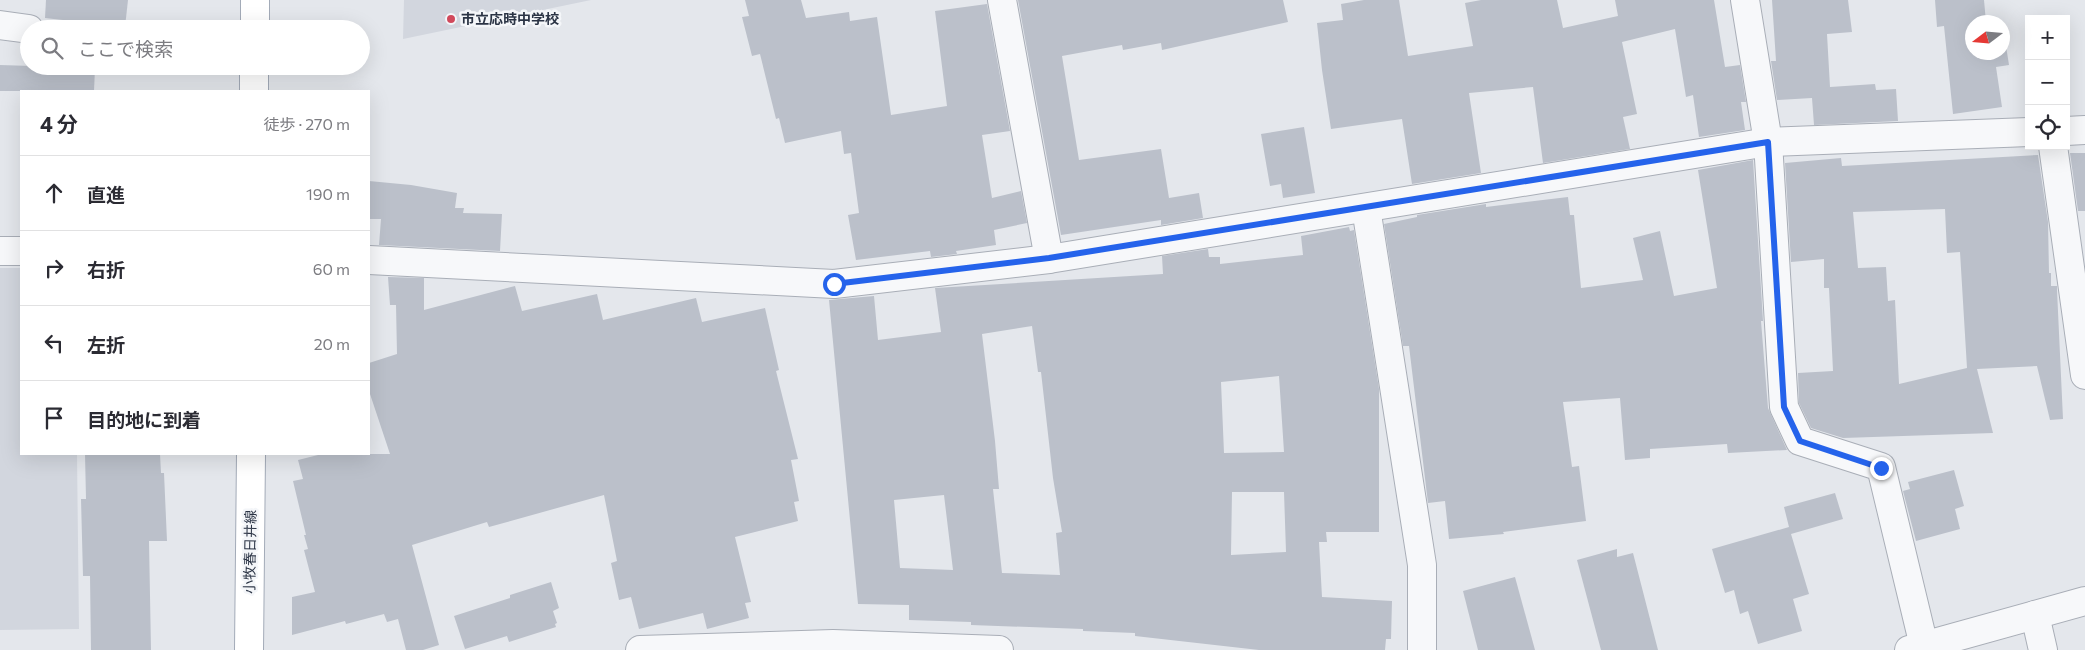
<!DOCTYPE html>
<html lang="ja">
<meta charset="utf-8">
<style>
body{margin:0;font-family:Commissioner,"Noto Sans JP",sans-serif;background:#f7f7f7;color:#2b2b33}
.controls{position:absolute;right:15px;top:15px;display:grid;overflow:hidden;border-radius:0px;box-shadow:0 5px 20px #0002}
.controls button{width:45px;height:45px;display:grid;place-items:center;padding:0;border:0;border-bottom:1px solid #e1e1e2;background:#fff;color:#2b2b33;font:25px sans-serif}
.compass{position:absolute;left:1965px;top:15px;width:45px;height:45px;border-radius:50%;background:#fff;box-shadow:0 5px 20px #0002;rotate:254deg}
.stop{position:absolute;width:15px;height:15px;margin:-11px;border:4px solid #2563eb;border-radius:50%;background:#fff}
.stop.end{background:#2563eb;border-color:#fff;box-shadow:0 1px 5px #0008}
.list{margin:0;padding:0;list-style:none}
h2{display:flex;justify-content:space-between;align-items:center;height:65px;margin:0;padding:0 20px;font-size:21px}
h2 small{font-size:16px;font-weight:400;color:#7c7c81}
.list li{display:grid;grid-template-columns:32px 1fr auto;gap:15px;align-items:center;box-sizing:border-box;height:75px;padding:0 20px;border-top:1px solid #e1e1e2}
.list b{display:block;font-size:19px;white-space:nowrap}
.list em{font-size:16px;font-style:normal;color:#7c7c81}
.icon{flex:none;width:28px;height:28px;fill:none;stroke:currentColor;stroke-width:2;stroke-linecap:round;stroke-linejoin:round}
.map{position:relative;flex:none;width:2085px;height:650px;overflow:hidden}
.search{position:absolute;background:#fff;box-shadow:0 5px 20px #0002;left:20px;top:20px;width:350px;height:55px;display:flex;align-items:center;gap:12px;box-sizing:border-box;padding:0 18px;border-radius:28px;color:#7c7c81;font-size:19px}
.panel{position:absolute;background:#fff;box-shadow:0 5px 20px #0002;left:20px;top:90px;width:350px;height:365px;border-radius:0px}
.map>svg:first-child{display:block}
</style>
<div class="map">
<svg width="2085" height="650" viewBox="0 0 2085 650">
<rect width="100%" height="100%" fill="#e4e7ec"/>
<g fill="#d2d6de">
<path d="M404 0H591L403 39Z"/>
<path d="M0 268H21V454H77L79 629 0 630Z"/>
</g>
<g fill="#bbc0ca" fill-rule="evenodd">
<path d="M46 0H128L125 27 45 18Z"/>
<path d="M745 0H801L806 18 849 12 850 21 877 17 891 115 947 106 935 11 987 4 1010 131 982 135 992 198 1021 191 1027 223 994 230 996 245 956 251 957 254 931 257 930 251 856 260 848 215 859 213 851 153 844 154 841 131 785 143 779 118 776 119 760 54 752 56 742 17 749 16Z"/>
<path d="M1018 0H1283L1288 22 1162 50 1161 43 1123 50 1122 45 1062 56 1079 160 1161 149 1169 198 1199 193 1203 218 1161 225V220L1061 235Z"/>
<path d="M1364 0H1399L1408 56 1473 46 1465 3 1481 0H1557L1563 28 1618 16 1615 0H1714L1725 67 1740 65 1746 102H1741L1745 130 1699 137 1693 95 1686 97 1675 29 1622 42 1637 114 1623 117 1630 149 1543 163 1533 87 1469 93 1481 173 1412 184 1402 119 1331 129 1322 70 1317 23 1343 20 1341 4Z"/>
<path d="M1772 0H1848L1852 32 1827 34 1830 87 1875 84 1876 90 1896 89 1898 121 1814 125 1812 98 1777 100 1771 61H1776Z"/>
<path d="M1935 0H1984L1986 22H1972V52H2002V40H2005L2009 65 1996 67 2002 107 1953 114 1944 26 1937 27Z"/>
<path d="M0 65 95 68 94 91H0Z"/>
<path d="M1304 127 1315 193 1283 198 1281 184 1270 186 1261 134Z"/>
<path d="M2070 153H2085V211H2078Z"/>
<path d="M2038 155 2048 222 2049 273H2051V286H2057V290L2063 419 2050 420 2037 366 1977 369 1993 433 1843 438 1811 428 1799 403 1798 373 1833 371 1829 288H1824V259L1791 262 1785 163 1841 158 1842 166ZM1945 209 1947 253 1960 252 1967 368 1899 384 1895 300 1888 301 1886 267 1858 268 1853 212Z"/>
<path d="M1753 160 1763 321H1761L1768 408 1787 450 1728 453 1727 444 1650 449V458L1625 460 1620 398 1563 402 1572 467 1579 466 1586 521 1503 532 1504 534 1449 539 1445 501 1428 503 1409 346H1403L1384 224 1417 217V215L1486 204V207L1568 197 1570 215H1574L1581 288 1643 280 1633 238 1660 231 1674 296 1717 288 1698 170Z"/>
<path d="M369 181 411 185 457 193 455 208H464L463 213 502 214 500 251 379 245 381 219H369Z"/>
<path d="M1349 227 1350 231 1354 230 1379 389V532H1326L1327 542H1319L1322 597 1392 601 1391 639H1386L1385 650H1259L1135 636V633L1083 631V629L971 625V622L909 620V605L858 604 829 300 874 296 878 340 941 332 935 288 1163 274 1162 256 1208 249 1209 257H1220V264L1303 255 1301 236ZM1032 326 1038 372H1041L1053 478 1062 532 1056 533 1060 575 1002 573 993 489H999L995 441 982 334ZM1279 376 1284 452 1224 453 1221 382ZM1232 492H1284L1286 552 1231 555ZM944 495 953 570 900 568 894 500Z"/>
<path d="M388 277 424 278V310L515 286 522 311 597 294 603 320 696 298 702 322 765 308 779 370 776 371 798 459 791 460 799 501 794 502 798 521 735 537 751 602 745 603 749 618 707 629 703 613 639 629 631 597 619 600 611 563 617 561 604 495 489 527 487 522 412 545 439 645 423 650H406L398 619 387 622 384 614 346 624 345 621 292 635V597L315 592 304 550 308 549 304 535H306L293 481 303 479 298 460 322 454H390L369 391V363L397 354 396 305H390Z"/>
<path d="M85 454H160L161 473H164L167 541H149L151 650H91L90 576H83L81 499H86Z"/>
<path d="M1954 470 1964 506 1955 509 1960 529 1916 541 1903 491 1910 489 1908 482Z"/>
<path d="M1835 493 1843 519 1791 534 1809 594 1793 599 1802 631 1758 644 1748 611 1740 614 1734 590 1725 593 1712 549 1789 527 1784 507Z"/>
<path d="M1617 549V557L1633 553 1658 650H1601L1577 560Z"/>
<path d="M1515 577 1535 650H1478L1463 591Z"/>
<path d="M551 582 559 608 553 611 557 623 555 624 556 627 509 642 507 636 465 649 454 616 510 598V595Z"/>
</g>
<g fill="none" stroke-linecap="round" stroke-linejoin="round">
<defs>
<g id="minor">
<path d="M1002 0 1049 259"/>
<path d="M1745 0 1768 142 1784 407 1800 441 1881 467 1924 646"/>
<path d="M0 25 29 29"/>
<path d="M2066 131 2085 130"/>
<path d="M2053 146 2085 375"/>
<path d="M1366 208 1422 565V650"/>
<path d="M0 251H21"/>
<path d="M369 260 834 284 1049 259 1768 142 2029 132"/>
<path d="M2035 615 2043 650"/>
<path d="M640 650 833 644 999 650"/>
<path d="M1909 650 2085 601"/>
</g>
<g id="major">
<path d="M255 29V0"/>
<path d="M254 91V66"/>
<path d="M249 650 251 454"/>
</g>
</defs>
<use href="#minor" stroke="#a9aeb7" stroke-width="30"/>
<use href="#major" stroke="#a3abb8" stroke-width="30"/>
<use href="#minor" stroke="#f7f8fa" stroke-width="28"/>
<use href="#major" stroke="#fff" stroke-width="28"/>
</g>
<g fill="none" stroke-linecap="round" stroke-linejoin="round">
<path stroke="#2563eb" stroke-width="6" d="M834 284 1049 258 1768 142 1784 407 1800 441 1881 468"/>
</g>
<circle fill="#d1495b" stroke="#f4f6f9" stroke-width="2" cx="451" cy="19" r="5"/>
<g text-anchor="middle" stroke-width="5" stroke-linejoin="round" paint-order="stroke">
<g font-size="14" font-weight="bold" fill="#2b3445" stroke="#f4f6f9" text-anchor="start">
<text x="461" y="24">市立応時中学校</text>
</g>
<g font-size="14" fill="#2b3445" stroke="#f4f6f9">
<text transform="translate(250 552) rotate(-89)" y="5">小牧春日井線</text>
</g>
</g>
</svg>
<div class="controls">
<button>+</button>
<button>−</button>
<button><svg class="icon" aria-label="locate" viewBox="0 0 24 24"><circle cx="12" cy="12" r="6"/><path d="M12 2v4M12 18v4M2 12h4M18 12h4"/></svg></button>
</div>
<svg class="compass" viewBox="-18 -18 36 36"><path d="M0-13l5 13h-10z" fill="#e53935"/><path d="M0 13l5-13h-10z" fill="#7c7c81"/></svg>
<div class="stop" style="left:834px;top:284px"></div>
<div class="stop end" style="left:1881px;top:468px"></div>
<div class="search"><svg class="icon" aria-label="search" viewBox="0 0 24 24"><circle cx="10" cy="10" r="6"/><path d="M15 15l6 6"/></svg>ここで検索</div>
<section class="panel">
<h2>4 分<small>徒歩 · 270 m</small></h2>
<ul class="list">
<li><svg class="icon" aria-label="ahead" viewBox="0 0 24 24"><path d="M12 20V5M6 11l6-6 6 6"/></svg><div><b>直進</b></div><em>190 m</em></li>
<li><svg class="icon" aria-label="right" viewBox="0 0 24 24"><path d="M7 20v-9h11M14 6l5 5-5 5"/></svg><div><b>右折</b></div><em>60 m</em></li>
<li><svg class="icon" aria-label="left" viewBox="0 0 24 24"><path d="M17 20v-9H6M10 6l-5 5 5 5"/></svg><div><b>左折</b></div><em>20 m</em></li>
<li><svg class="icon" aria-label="arrive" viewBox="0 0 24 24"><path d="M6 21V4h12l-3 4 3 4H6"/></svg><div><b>目的地に到着</b></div></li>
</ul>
</section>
</div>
